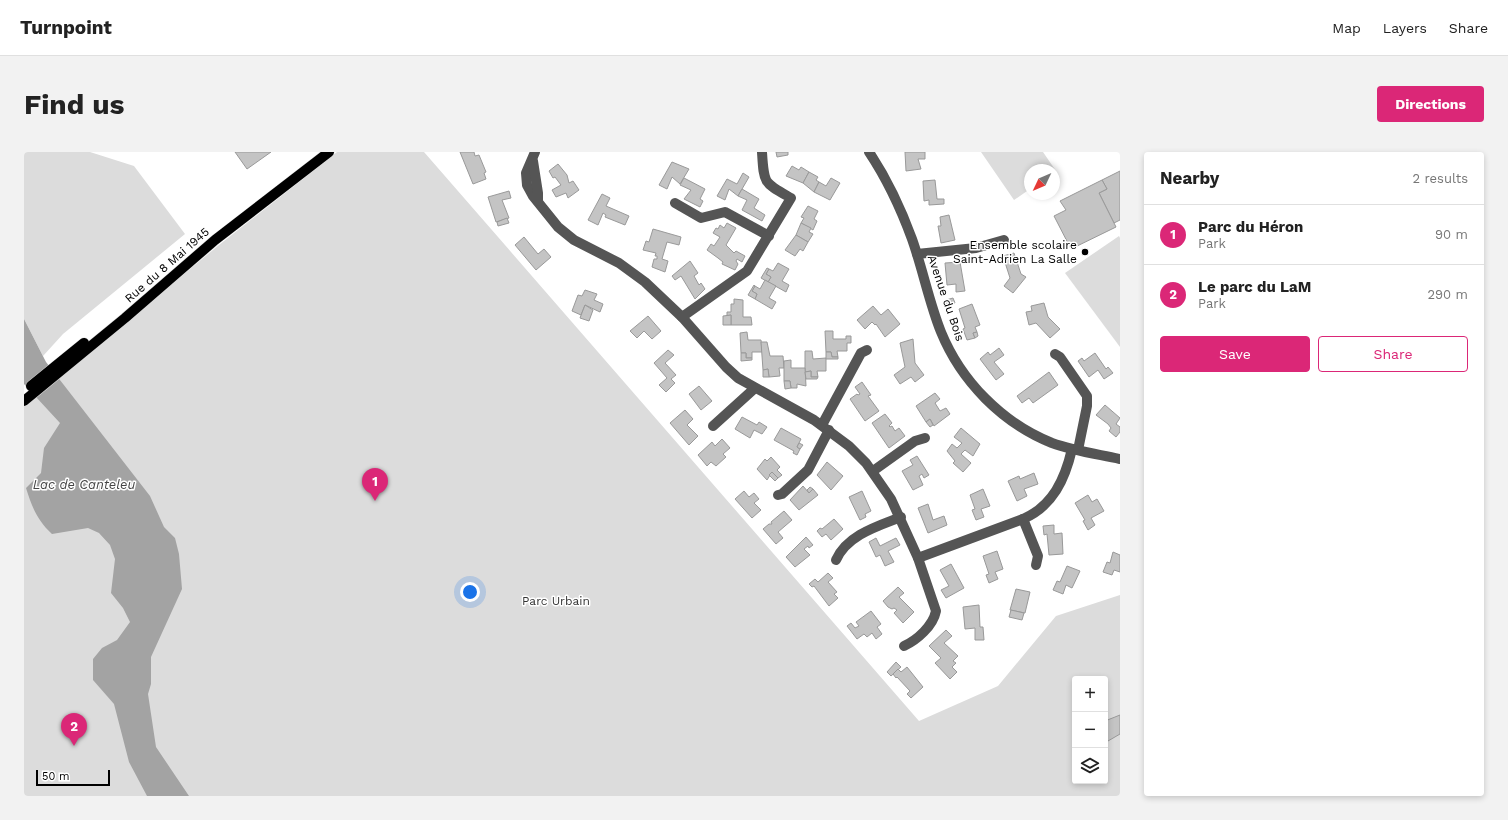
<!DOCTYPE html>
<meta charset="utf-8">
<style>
body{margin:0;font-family:"Work Sans",sans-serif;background:#f2f2f2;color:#222}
.controls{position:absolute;right:12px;bottom:12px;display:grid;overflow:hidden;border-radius:4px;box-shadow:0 2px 6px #0003}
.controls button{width:36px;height:36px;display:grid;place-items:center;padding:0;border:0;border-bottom:1px solid #e0e0e0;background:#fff;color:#222;font:20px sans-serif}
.compass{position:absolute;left:1000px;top:12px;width:36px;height:36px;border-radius:50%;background:#fff;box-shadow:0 2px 6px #0003;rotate:226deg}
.scale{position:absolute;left:12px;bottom:10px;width:74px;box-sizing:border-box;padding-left:4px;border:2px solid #000;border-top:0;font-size:11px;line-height:14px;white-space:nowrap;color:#000;-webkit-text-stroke:3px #fff;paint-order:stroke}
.you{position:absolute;left:446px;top:440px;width:14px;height:14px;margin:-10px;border:3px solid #fff;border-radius:50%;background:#1a73e8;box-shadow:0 0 0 6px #1a73e833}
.badge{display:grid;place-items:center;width:26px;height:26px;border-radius:50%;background:#db2777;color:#fff;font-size:13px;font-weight:700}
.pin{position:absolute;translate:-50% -33px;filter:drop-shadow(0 1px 2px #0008)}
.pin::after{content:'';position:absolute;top:21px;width:14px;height:12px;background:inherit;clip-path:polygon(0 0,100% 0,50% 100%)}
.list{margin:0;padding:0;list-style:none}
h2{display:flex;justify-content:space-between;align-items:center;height:52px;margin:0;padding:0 16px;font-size:17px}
h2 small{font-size:13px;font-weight:400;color:#767676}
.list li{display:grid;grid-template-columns:26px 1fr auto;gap:12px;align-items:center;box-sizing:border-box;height:60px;padding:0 16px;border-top:1px solid #e0e0e0}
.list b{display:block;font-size:15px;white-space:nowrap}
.list p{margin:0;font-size:13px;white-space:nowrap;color:#767676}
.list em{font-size:13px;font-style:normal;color:#767676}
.actions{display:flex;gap:8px;padding:12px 16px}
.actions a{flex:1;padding:9px 0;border:1px solid #db2777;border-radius:4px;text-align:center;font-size:14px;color:#db2777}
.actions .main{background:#db2777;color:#fff}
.icon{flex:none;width:22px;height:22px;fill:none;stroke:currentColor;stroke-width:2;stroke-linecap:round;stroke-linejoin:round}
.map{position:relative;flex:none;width:1096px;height:644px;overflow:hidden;border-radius:4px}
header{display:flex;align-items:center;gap:24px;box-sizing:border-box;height:56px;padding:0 20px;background:#fff;border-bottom:1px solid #e0e0e0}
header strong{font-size:19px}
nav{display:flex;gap:22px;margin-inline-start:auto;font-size:14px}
.intro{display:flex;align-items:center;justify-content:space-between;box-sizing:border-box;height:96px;padding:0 24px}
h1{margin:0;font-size:28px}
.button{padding:10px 18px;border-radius:4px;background:#db2777;color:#fff;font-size:14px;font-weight:700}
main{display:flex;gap:24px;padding:0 24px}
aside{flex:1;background:#fff;border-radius:4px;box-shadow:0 2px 6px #0003}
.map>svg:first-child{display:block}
</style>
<header>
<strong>Turnpoint</strong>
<nav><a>Map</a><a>Layers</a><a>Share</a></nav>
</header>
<div class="intro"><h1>Find us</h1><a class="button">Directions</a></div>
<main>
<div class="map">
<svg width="1096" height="644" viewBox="0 0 1096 644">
<rect width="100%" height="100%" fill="#fff"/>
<g fill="#dcdcdc" fill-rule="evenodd">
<path d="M0 0H66L110 14 161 82 39 182 19 204 0 167Z"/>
<path d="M313 0H400L895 569 974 534 1032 464 1096 443V644H0V254L195 93ZM1051 527H1081V629H1051Z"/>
<path d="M957 0H1019L1032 19 1006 18V37L990 48Z"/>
<path d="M1095 84 1096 86V195L1041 121Z"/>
</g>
<path fill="#a3a3a3" d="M0 167 22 210 126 344 140 375 151 386 155 402 158 437 127 505V532L124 542 132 595 165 644H123L105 610 90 552 69 528V507L78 496 93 488 106 470 99 456 87 441 91 407 86 393 75 381 64 376 28 382C13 368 8 355 2 336L17 321 20 296 36 271 0 232Z"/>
<g fill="#c4c4c4" stroke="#999">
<path d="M211 0H247L223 17Z"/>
<path d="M436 0H450L451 4 455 3 462 20 460 21 462 27 449 32Z"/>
<path d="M752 0H764V3L753 5Z"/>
<path d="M881 0H901V7H894L897 17 882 19Z"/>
<path d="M648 10 665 17 656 32 648 25 643 37 635 33Z"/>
<path d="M534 12 543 23 545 31 549 29 555 38 544 46 542 41 532 45 528 38 537 33 531 25 529 26 525 19Z"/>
<path d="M768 14 775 18 777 15 785 20 779 31 762 24Z"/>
<path d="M1096 19V68L1090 71 1075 41 1083 37 1078 28Z"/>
<path d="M785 20 794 25 792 28 795 30 790 40 779 31Z"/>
<path d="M719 21 725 25 714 44 705 37 701 48 693 44 703 27 713 32Z"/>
<path d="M660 26 681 37 676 47 679 49 676 55 660 47 667 38 656 33Z"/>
<path d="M807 26 816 31 806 48 790 40 795 30 802 34Z"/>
<path d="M911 28 913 47H920V52L905 53V48L900 49 899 29Z"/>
<path d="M1078 28 1083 37 1075 41 1092 75 1047 97 1030 64 1042 58 1036 49Z"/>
<path d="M718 37 735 47 730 56 741 63 738 69 718 58 723 48 714 44Z"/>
<path d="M485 39 487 46 478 48 485 66 472 70 464 45Z"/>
<path d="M578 42 586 46 582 54 605 64 601 73 581 65 582 63 579 61 574 73 564 68Z"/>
<path d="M784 54 794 59 790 67 793 69 789 78 777 71 780 66 777 65Z"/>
<path d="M925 63 931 88 917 91 914 74H917L916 65Z"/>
<path d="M483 66 485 71 474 74 473 70Z"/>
<path d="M703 71 712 76 702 93 710 101 712 99 721 104 718 110 713 107 712 109 714 112 711 118 698 112 699 110 694 106 683 98 687 92 690 94 696 85 689 81 692 76 694 77 696 73 700 76Z"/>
<path d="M777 71 787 76 785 80 789 82 784 90 772 83Z"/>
<path d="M629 77 657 85 655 93 643 90 638 107 644 109 641 120 628 115 630 107H633V104H631L632 101 619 98 622 89 625 90Z"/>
<path d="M772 83 784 90 779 99 776 97 771 104 761 98Z"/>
<path d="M500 85 514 102 520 97 527 105 512 118 491 93Z"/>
<path d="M990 101 997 122 1002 125 989 141 980 134 986 126 979 104Z"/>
<path d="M666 109 674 121 670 124 675 133 677 131 681 137 671 147 657 124 651 128 648 124Z"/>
<path d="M936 110 941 139 932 140V132L923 133 921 111Z"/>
<path d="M754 111 765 117 758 129 765 133 762 140 744 130 747 125 742 122 745 117 749 119Z"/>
<path d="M743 116 745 117 742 122 747 125 744 130 737 126Z"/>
<path d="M741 128 752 134 745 146 752 150 748 157 731 147 733 142 728 139 731 134 736 137Z"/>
<path d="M730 133 731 134 728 139 733 142 731 147 724 143Z"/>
<path d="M561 138 573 142 570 148 579 152 576 160 561 153 557 163 548 159 554 143 558 144Z"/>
<path d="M929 146 931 151 923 153 922 148Z"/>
<path d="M710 147 719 148V165H727L728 173H707V163L703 164V160H707V152H710Z"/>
<path d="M1020 151 1024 165 1036 177 1026 186 1012 171 1005 173 1002 160 1008 159 1007 154Z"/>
<path d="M948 152 956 173 951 175 953 180 949 181 951 186 943 188 939 177 941 176 935 157Z"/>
<path d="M561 153 569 158 565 169 556 166Z"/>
<path d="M849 154 857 163 864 157 876 172 861 185 852 172 851 173 848 170 841 177 833 168Z"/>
<path d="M707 163V173H699V164Z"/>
<path d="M624 164 637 179 628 187 620 179 613 186 606 179Z"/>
<path d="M801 179H809V187H822V184H827V191H823V199H813L814 205H808L807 200H802Z"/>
<path d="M723 180 724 188H737L738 200H728V206H722V201H717L716 181Z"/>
<path d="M953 180 954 184 951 186 949 181Z"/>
<path d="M889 187 891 211 900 223 891 230 887 225 876 232 870 223 881 215 876 191Z"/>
<path d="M737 190H743L746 204H759L760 216H755L756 224 745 225 744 217 739 218Z"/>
<path d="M975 196 980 203 970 210 980 222 972 228 956 207 964 200 966 203Z"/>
<path d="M644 198 650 203 641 211 652 223 647 227 651 231 642 240 635 233 643 226 630 211Z"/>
<path d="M781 199H788L789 207 802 206V219H793L794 225H787V219L781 220Z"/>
<path d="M802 200H807L808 205H814V207H802Z"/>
<path d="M717 201H722V206H728V208L717 209Z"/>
<path d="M1071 201 1082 217 1084 215 1089 221 1080 227 1074 218 1065 225 1054 209 1058 206 1060 209Z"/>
<path d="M767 208V216H781L782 234 773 232V236H767L766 229H760V209Z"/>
<path d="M744 217 745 225H739V218Z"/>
<path d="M787 219V225H794L793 227H782L781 220Z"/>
<path d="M1025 220 1034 233 1009 251 1005 246 998 251 993 244Z"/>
<path d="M760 229H766L767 236 761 237Z"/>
<path d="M838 230 847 243 844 244 855 259 841 269 826 247 833 242 834 243 836 242 831 235Z"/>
<path d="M675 234 688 249 677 258 665 242Z"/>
<path d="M911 241 916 247 911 251 916 259 922 256 926 262 910 274 906 267 902 270 892 254Z"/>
<path d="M1081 253 1096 266 1092 272 1096 275V280L1092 285 1085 279 1087 276 1084 272 1072 263Z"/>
<path d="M661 258 669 267 663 273 674 284 665 293 646 271Z"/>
<path d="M861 262 868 271 865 274 866 275 868 274 871 279 875 276 881 284 865 296 848 271Z"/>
<path d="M718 265 733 273 735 270 743 275 738 282 730 278 726 286 711 277Z"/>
<path d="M906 267 909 273 906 275 902 270Z"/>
<path d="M757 276 777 287 773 295 776 297 773 303 769 301 770 299 750 288Z"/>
<path d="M937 276 956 292 949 304 941 298 937 302 947 311 939 320 929 311 931 309 923 299 928 292 933 296 938 291 930 285Z"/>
<path d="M698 287 706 296 699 302 702 305 692 314 687 310 683 314 674 303 688 290 691 294Z"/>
<path d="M775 291 779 293 776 297 773 295Z"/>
<path d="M893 304 905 323 900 326 898 322 895 324 899 333 889 338 878 319 889 313 886 308Z"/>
<path d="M747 305 756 315 753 318 758 323 754 326 748 320 743 328 733 317 741 307 743 309Z"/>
<path d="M803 310 819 324 807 338 793 323Z"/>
<path d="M748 320 754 326 751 329 745 323Z"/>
<path d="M1010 321 1014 332 1000 337 1003 344 993 349 984 329 995 324 996 327Z"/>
<path d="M779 334 785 341 789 337 794 343 775 358 766 348Z"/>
<path d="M786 335 789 337 785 341 783 338Z"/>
<path d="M959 337 966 354 957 357 960 365 952 368 948 358 951 357 946 343Z"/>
<path d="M720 339 725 345 730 341 735 347 730 351 737 358 728 366 711 347Z"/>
<path d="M838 339 847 359 841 362 842 365 836 368 825 345Z"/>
<path d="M1064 343 1068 350 1073 347 1080 359 1067 366 1071 373 1064 378 1059 369 1061 368 1051 351Z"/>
<path d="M904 352 909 368 920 364 923 373 904 381 894 356Z"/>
<path d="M760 359 768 368 754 380 759 386 752 392 739 377 745 372H748L747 370Z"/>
<path d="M810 367 819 377 807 388 802 382 798 385 793 379 796 376 798 377Z"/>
<path d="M1030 373V382L1038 381 1039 402 1025 403 1023 382 1020 383 1019 374Z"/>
<path d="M782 385 789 393 785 396 784 394 780 397 786 403 771 415 762 405Z"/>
<path d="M852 386 856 394 872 386 876 393 864 399 870 410 861 414 856 403 852 405 845 390Z"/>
<path d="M973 399 979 417 971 420 974 427 965 431 962 423 965 422 959 404Z"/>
<path d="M1089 400 1096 403V420L1090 418 1088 423 1079 420 1083 410 1086 411Z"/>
<path d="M927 412 940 436 922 446 917 438 925 434 916 418Z"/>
<path d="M1043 414 1056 419 1048 436 1042 433 1039 442 1029 438 1033 429 1036 430Z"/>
<path d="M804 421 809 426 804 430 813 440 810 442 814 446 805 454 790 434 788 435 785 432 791 427 794 430Z"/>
<path d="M874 435 880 441 875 445 890 460 879 471 870 461 873 458 870 456 868 457 864 455 859 449Z"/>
<path d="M992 437 1006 440 1001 461 986 458Z"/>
<path d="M955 453 956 475H959L960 488H951V476L941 477 939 455Z"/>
<path d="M987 458 1000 461 998 468 985 465Z"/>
<path d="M847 459 857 472 853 475 858 482 852 487 848 481 843 485 840 482 833 487 823 474 827 471 831 476 835 474 832 470Z"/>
<path d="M922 478 928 484 920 491 934 504 929 509 932 511 928 515 933 520 926 527 911 511 917 506 905 494Z"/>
<path d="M872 510 877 515 867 524 863 520Z"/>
<path d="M883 515 899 535 887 546 883 542 886 539 873 525 872 526 869 522 874 517 877 520Z"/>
<path d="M1096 563V582L1084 589 1081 582V569Z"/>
</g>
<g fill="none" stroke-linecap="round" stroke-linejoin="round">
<defs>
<g id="major">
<path d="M7 234 60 191"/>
<path d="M0 249 101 166 191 88 305 0"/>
</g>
</defs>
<use href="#major" stroke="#dbdbdb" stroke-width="11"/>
<g stroke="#555" stroke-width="10">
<path d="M511 0 502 21 503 33 509 44 534 75 550 88 595 111 621 130 658 165 702 215 714 226 790 268 825 294 842 311 867 347 894 406 999 367C1029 354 1041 327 1048 297"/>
<path d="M845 0C863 27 877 57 888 87 899 118 905 150 917 180 937 229 978 271 1028 291 1050 299 1073 302 1096 307"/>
<path d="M509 9 514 41V49"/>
<path d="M651 51 677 66 701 60 745 84"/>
<path d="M893 102 952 96 980 88"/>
<path d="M658 165 723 119 767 46C739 30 740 32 738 0"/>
<path d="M1031 202 1036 205 1063 244V254L1054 298"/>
<path d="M798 273 837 201 843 198"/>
<path d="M689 274 731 236"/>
<path d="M849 319 891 289 901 286"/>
<path d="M754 343 758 342 784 318 805 278"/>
<path d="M999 367 1014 404 1012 413"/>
<path d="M812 408C823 383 854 374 877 365"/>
<path d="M880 494C893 488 909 474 912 459L894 406"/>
</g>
<use href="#major" stroke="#000" stroke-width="10"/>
</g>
<circle fill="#000" stroke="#fff" stroke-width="1.5" cx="1061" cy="100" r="4"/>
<g text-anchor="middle" stroke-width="3" stroke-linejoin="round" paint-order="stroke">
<g font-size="12" fill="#000" stroke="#fff" text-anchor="end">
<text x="1053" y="97">Ensemble scolaire<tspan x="1053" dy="14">Saint-Adrien La Salle</tspan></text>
</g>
<g font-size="12" fill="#000" stroke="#fff">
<text transform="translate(143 113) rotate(-41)" y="4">Rue du 8 Mai 1945</text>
<text transform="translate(922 146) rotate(71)" y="4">Avenue du Bois</text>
</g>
<g font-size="12" fill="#333" stroke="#fff">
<text x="532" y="453">Parc Urbain</text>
</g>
<g font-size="13" font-style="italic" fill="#444" stroke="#fff">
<text x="60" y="337">Lac de Canteleu</text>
</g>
</g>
</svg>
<div class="controls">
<button>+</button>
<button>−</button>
<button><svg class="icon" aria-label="layers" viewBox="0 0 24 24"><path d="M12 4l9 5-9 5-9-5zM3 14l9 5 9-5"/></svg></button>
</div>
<svg class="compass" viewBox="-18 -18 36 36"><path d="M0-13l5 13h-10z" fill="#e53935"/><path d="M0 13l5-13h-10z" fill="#767676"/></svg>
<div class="scale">50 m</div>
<div class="you"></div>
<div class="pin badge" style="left:351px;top:349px">1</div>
<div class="pin badge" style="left:50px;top:594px">2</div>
</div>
<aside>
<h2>Nearby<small>2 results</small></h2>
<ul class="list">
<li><span class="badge">1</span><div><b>Parc du Héron</b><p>Park</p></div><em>90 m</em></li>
<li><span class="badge">2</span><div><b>Le parc du LaM</b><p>Park</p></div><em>290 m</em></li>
</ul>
<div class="actions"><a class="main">Save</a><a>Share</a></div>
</aside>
</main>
